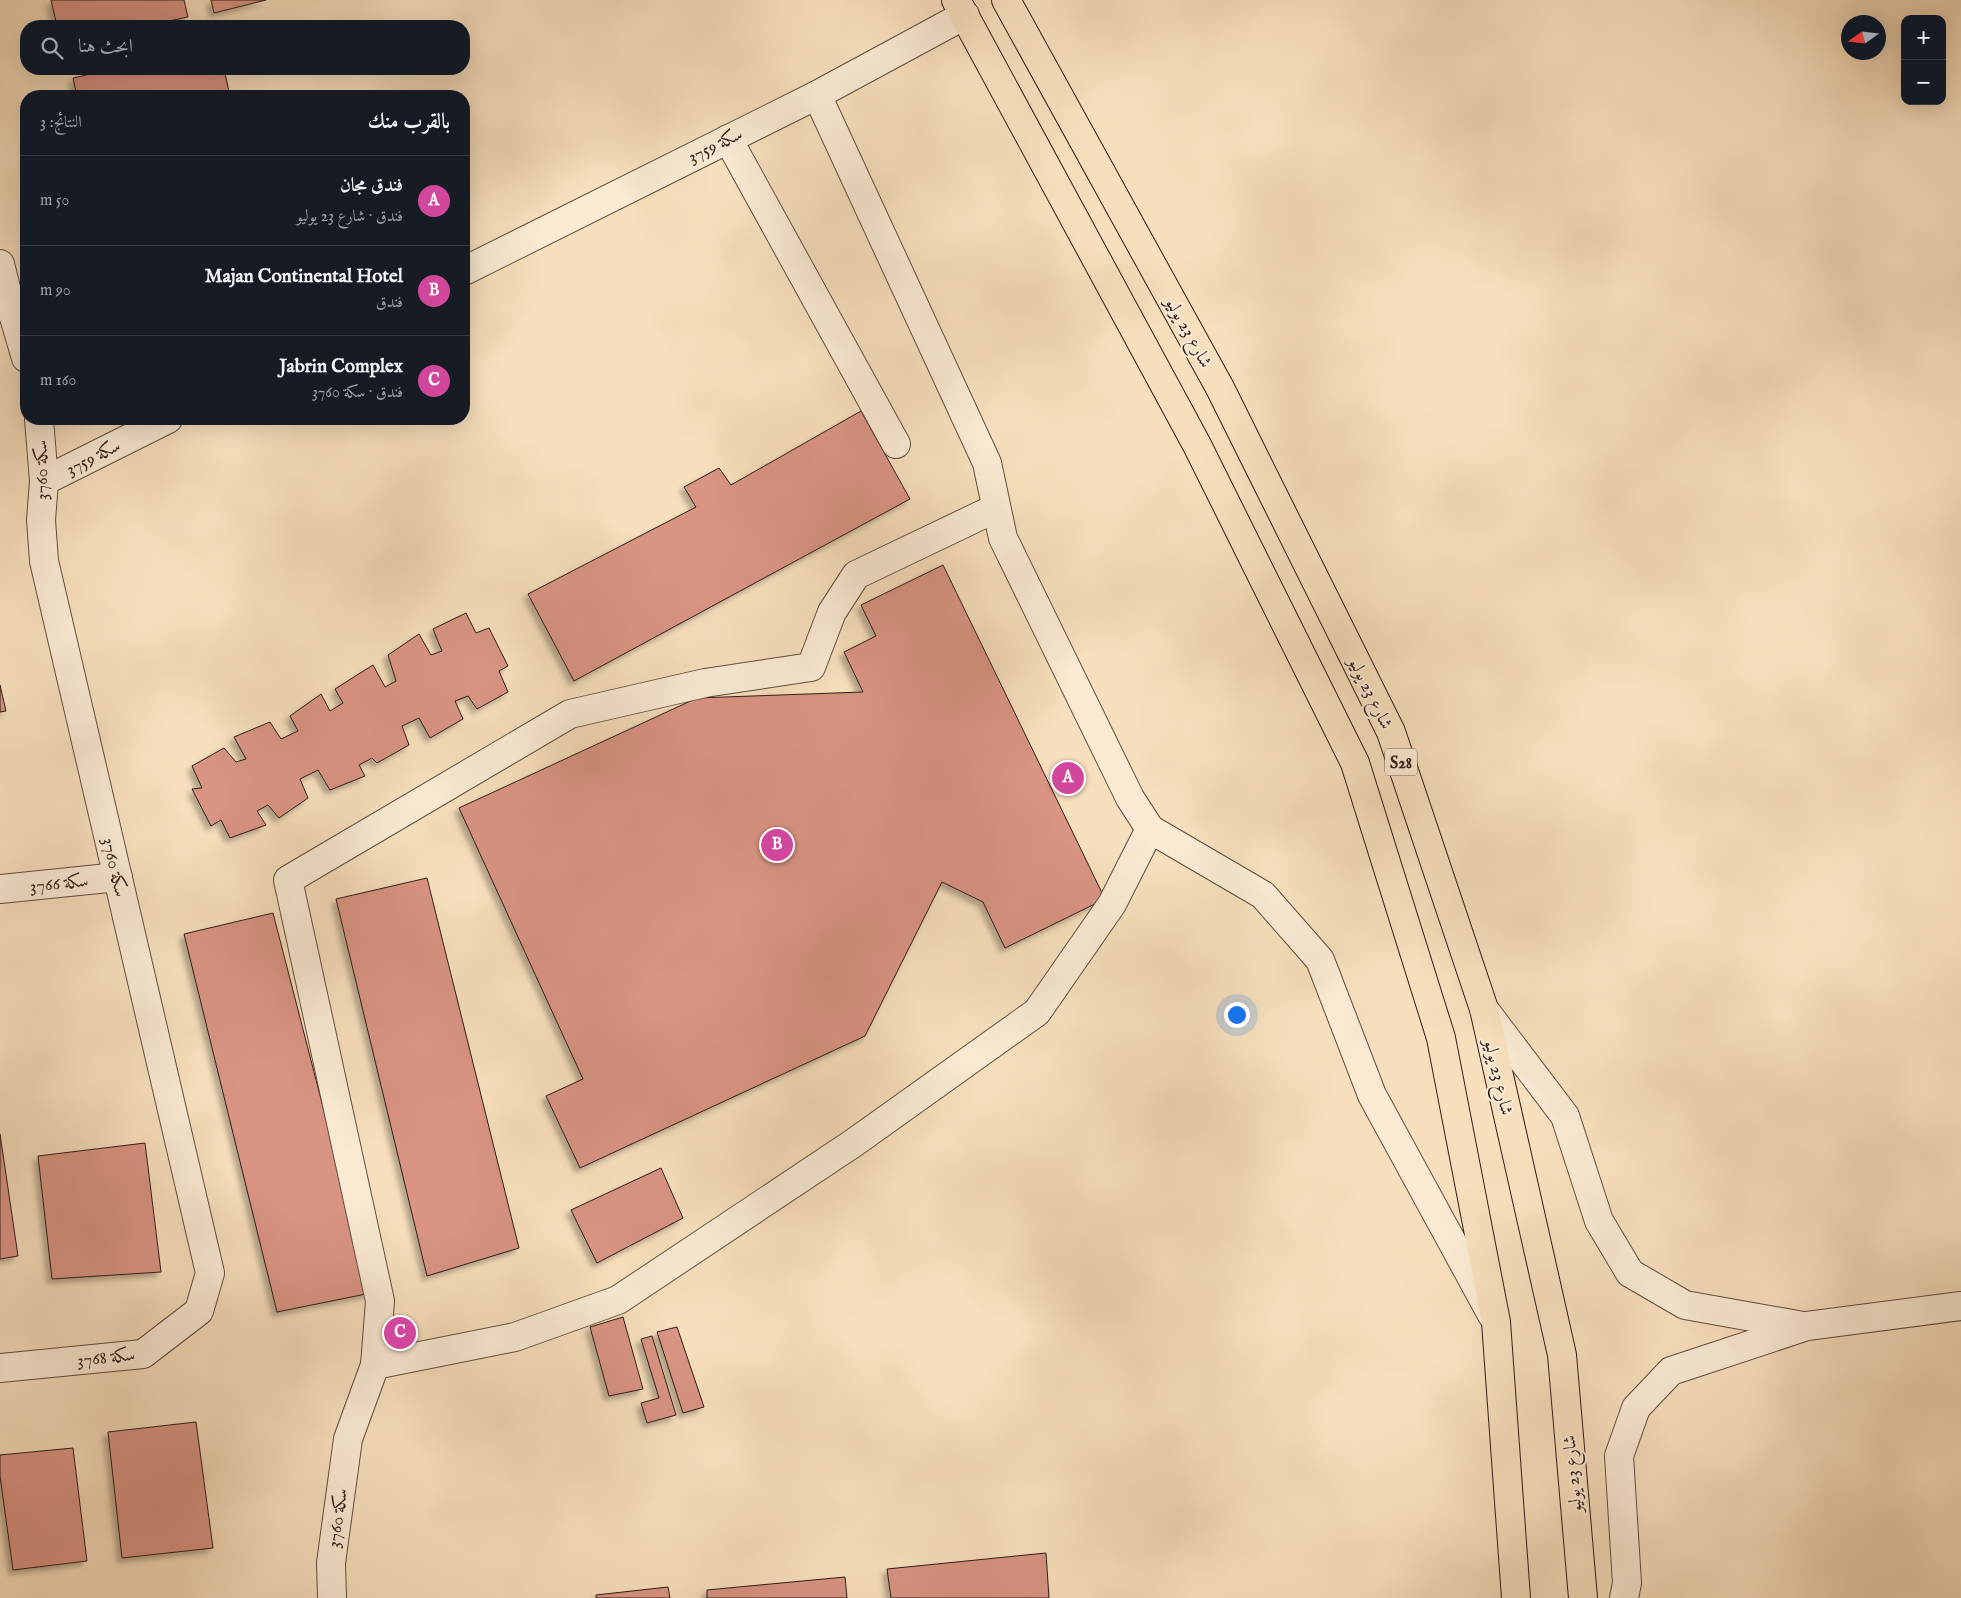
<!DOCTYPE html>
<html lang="ar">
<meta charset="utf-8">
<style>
body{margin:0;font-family:"IM FELL English",Amiri,serif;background:#242831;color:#f1f3f6;direction:rtl}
.controls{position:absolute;right:15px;top:15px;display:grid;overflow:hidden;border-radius:10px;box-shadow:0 5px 20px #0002}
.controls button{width:45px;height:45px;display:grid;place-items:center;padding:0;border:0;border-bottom:1px solid #363941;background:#171b24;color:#f1f3f6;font:25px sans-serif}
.compass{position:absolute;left:1841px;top:15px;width:45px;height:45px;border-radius:50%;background:#171b24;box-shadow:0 5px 20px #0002;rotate:256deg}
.you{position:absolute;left:1236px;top:1014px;width:18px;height:18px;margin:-12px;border:4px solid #fff;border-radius:50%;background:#1a73e8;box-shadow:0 0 0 8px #1a73e833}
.badge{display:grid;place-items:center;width:32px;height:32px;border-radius:50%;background:#c59692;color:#fff;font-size:16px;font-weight:700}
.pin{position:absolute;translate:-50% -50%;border:2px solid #fff;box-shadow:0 1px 5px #0006}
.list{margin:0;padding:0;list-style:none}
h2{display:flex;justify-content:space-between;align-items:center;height:65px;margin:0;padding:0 20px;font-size:21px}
h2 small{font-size:16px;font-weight:400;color:#9ea1a6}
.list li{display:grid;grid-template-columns:32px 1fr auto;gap:15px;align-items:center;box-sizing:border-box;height:90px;padding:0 20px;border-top:1px solid #363941}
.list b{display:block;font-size:19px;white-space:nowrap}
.list p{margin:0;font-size:16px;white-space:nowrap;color:#9ea1a6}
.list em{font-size:16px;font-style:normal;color:#9ea1a6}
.icon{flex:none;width:28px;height:28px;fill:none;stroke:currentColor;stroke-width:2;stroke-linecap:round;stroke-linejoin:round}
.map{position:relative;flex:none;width:1961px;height:1598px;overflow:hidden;direction:ltr}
.search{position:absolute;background:#171b24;box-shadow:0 5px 20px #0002;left:20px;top:20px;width:450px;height:55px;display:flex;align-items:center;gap:12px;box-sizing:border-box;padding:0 18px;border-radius:20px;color:#9ea1a6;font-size:19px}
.panel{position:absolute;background:#171b24;box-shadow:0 5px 20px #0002;left:20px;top:90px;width:450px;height:335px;border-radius:20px;direction:rtl}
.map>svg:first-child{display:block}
</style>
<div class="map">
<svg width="1961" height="1598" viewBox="0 0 1961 1598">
<defs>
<filter id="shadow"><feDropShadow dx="-4.5" dy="4.5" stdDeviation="2.5" flood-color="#0004"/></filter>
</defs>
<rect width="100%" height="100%" fill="#f7dfbd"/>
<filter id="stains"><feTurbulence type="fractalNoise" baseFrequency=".004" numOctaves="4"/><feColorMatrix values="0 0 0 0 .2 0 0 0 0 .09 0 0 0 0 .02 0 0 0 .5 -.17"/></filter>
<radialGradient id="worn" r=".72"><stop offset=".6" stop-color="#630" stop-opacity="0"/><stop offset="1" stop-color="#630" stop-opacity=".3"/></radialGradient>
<g fill="#d99484" stroke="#2e1d16" filter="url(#shadow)">
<path d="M51 0H184L188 17 145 26H57Z"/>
<path d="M211 0H266L214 13Z"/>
<path d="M112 69H224L230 96H77L73 78Z"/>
<path d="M861 411 910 499 574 681 528 594 696 507 684 487 719 468 731 485Z"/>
<path d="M943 565 1105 899 1005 948 983 902 942 882 865 1036 580 1168 546 1096 583 1079 459 808 697 698 863 692 844 652 876 636 861 605Z"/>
<path d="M466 613 476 633 489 628 508 666 499 671 508 692 477 709 468 696 455 701 463 719 430 738 419 718 402 726 409 745 377 763 372 758 359 765 365 776 330 790 318 770 300 779 308 798 279 818 268 805 257 811 266 825 230 838 221 820 211 826 192 789 202 788 192 766 224 748 236 762 246 759 234 737 270 722 281 739 298 731 290 716 321 694 330 711 343 703 335 689 373 665 385 687 396 681 388 655 419 634 431 655 442 651 433 629Z"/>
<path d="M0 685 6 711 0 712Z"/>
<path d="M427 878 519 1248 427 1276 336 899Z"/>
<path d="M273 913 371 1293 277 1312 184 934Z"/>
<path d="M0 1134 18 1256 0 1259Z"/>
<path d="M145 1143 161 1272 52 1279 38 1156Z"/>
<path d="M661 1168 683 1218 597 1263 571 1210Z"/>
<path d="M623 1317 643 1389 609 1396 590 1327Z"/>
<path d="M677 1327 704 1407 683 1413 657 1332Z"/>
<path d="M652 1336 676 1415 647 1423 641 1403 659 1398 641 1339Z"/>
<path d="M196 1422 213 1548 122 1558 108 1432Z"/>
<path d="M73 1448 87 1561 13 1570 0 1476V1455Z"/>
<path d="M1046 1553 1049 1598H891L887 1569Z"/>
<path d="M845 1577 847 1598H707V1590Z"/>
<path d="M668 1587 670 1598H596V1595Z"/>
</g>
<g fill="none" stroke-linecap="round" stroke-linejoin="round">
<defs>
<g id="street">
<path d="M817 95 987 463 1003 538 1130 798 1150 829 1263 895 1320 960 1372 1095 1492 1315"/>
<path d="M728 139 896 444"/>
<path d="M0 264 10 304 26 358"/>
<path d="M464 271 817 95 965 15"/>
<path d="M44 481 168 419"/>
<path d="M0 889 118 877"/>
<path d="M1484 1009 1565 1116 1599 1221 1630 1273 1685 1305 1803 1326"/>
<path d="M375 1365 515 1337 618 1300 855 1142 1037 1012 1112 904 1150 829"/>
<path d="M0 1368 143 1354 199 1311 210 1273 44 561 41 520 44 481 39 419"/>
<path d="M332 1598 331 1563 348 1439 375 1365 380 1301 288 880 570 714 705 683 811 667 832 612 856 575 996 508"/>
<path d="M1624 1598 1627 1583 1619 1456 1636 1408 1671 1371 1807 1326 1961 1306"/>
</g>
<g id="primary">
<path d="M956 0 1197 445 1355 763 1441 1038 1496 1322 1516 1598"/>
<path d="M1006 0 1220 388 1391 732 1484 1009 1562 1355 1583 1598"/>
</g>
</defs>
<use href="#street" stroke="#604e40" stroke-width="30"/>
<use href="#primary" stroke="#2e1d16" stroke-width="30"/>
<use href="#street" stroke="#faead4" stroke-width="28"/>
<use href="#primary" stroke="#f7dfbd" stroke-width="28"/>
</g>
<g text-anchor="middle" stroke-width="4" stroke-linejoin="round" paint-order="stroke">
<rect fill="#faead4" stroke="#6b5a4f" stroke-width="1" x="1385" y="748.5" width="32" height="27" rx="4"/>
<g font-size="16" font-weight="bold" fill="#2e1d16">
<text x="1401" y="768">S28</text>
</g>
<g font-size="18" fill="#2e1d16" stroke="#faead4">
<text transform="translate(715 145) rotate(-26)" y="6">سكة 3759</text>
<text transform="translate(1189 332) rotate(61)" y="6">شارع 23 يوليو</text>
<text transform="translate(93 457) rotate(-27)" y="6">سكة 3759</text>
<text transform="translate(41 470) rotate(-91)" y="6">سكة 3760</text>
<text transform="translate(1371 693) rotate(64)" y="6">شارع 23 يوليو</text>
<text transform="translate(115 867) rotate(77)" y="6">سكة 3760</text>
<text transform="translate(59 883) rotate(-6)" y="6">سكة 3766</text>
<text transform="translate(1499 1077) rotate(77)" y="6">شارع 23 يوليو</text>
<text transform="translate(106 1357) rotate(-6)" y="6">سكة 3768</text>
<text transform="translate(1572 1474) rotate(-95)" y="6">شارع 23 يوليو</text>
<text transform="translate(337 1518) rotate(-82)" y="6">سكة 3760</text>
</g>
</g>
<rect width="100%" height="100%" filter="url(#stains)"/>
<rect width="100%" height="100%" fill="url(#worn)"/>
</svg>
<div class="controls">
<button>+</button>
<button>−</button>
</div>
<svg class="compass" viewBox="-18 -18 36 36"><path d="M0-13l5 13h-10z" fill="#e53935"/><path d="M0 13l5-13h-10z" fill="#9ea1a6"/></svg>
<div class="you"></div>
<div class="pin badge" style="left:1068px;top:778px;background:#d1479c">A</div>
<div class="pin badge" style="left:777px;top:845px;background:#d1479c">B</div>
<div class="pin badge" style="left:400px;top:1333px;background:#d1479c">C</div>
<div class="search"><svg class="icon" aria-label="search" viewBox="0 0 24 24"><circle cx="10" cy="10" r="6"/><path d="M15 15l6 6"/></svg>ابحث هنا</div>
<section class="panel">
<h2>بالقرب منك<small>النتائج: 3</small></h2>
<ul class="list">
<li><span class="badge" style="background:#d1479c">A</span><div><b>فندق مجان</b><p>فندق · شارع 23 يوليو</p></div><em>50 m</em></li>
<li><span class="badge" style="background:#d1479c">B</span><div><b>Majan Continental Hotel</b><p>فندق</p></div><em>90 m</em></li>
<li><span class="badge" style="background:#d1479c">C</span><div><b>Jabrin Complex</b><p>فندق · سكة 3760</p></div><em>160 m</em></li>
</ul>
</section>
</div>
